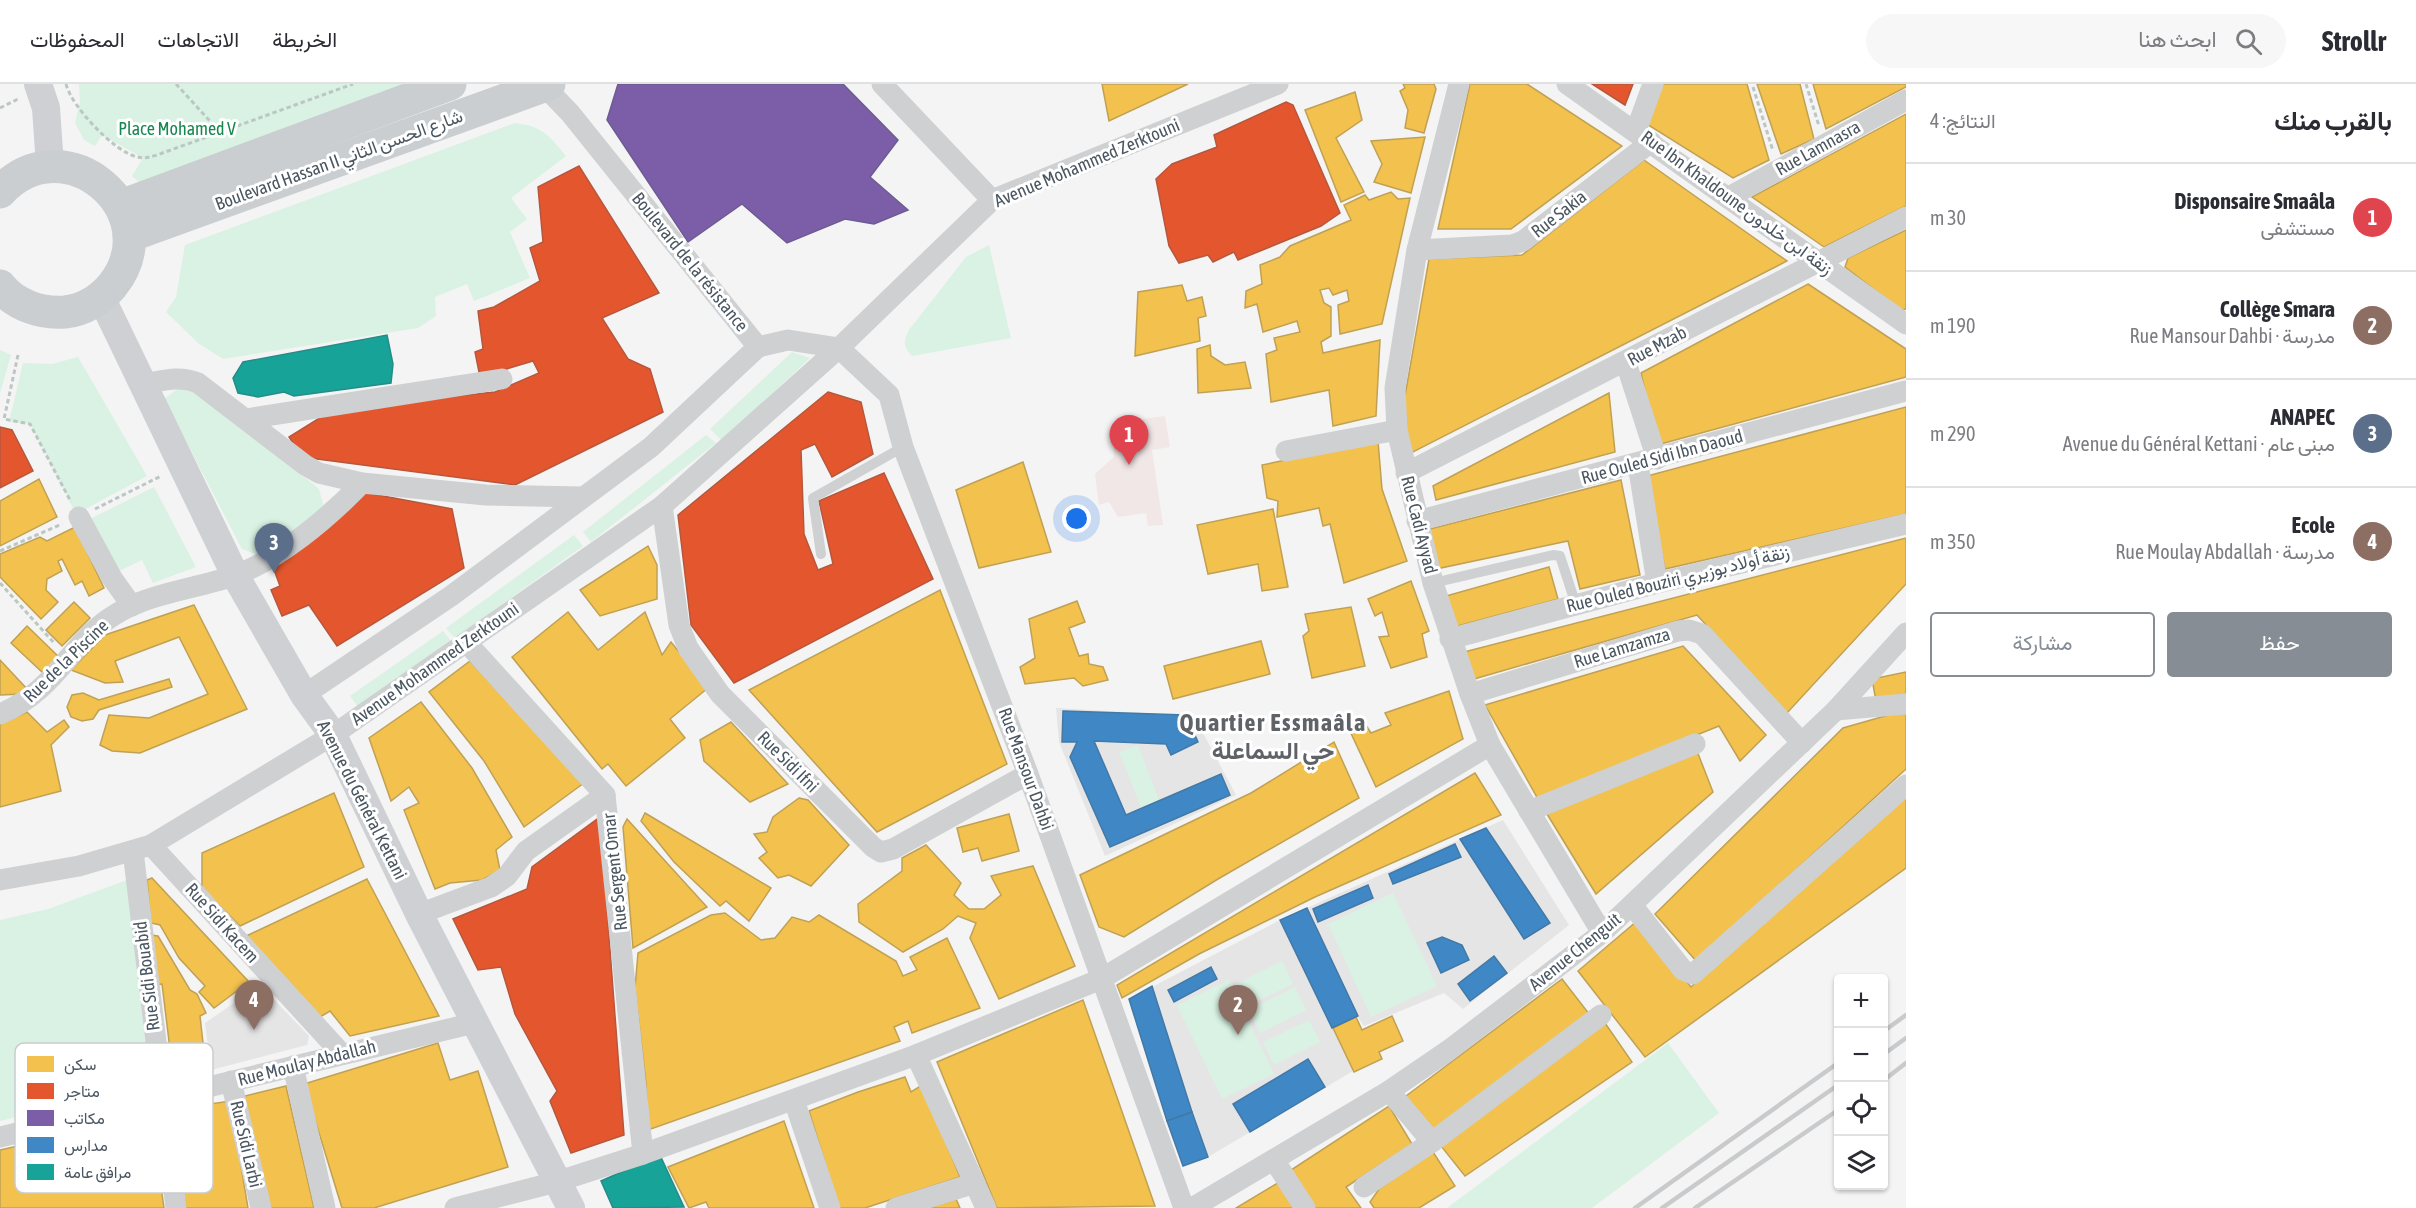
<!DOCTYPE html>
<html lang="ar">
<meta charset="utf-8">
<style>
body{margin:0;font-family:"Asap Condensed",Vazirmatn,sans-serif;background:#f7f7f7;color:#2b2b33;direction:rtl}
.controls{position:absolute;right:18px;bottom:18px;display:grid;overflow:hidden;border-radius:6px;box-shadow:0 2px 4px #0004}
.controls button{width:54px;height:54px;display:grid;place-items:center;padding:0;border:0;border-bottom:2px solid #e1e1e2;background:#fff;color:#2b2b33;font:30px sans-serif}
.you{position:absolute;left:1077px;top:435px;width:21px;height:21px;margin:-15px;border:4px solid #fff;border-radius:50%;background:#1a73e8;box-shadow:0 0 0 9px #1a73e833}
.badge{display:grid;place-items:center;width:39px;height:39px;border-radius:50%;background:#868d94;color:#fff;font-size:20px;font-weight:700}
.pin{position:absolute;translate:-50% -50px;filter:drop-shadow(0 2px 3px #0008)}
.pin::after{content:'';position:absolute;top:32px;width:21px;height:18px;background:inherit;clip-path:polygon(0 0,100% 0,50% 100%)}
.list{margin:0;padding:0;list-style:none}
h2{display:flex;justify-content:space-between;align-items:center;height:78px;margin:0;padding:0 24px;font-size:26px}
h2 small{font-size:20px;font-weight:400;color:#7c7c81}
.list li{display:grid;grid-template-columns:39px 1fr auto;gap:18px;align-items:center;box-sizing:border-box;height:108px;padding:0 24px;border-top:2px solid #e1e1e2}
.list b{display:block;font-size:22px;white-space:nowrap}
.list p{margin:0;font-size:20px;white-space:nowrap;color:#7c7c81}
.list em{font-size:20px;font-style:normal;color:#7c7c81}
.actions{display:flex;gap:12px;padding:18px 24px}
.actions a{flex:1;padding:14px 0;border:2px solid #868d94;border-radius:6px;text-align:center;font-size:21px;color:#868d94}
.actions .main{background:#868d94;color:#fff}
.icon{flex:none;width:33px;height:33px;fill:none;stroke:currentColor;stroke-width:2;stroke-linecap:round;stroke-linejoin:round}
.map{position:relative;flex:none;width:1906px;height:1124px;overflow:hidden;direction:ltr}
header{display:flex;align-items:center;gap:36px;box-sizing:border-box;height:84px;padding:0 30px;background:#fff;border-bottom:2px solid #e1e1e2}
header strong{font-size:28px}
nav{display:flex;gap:33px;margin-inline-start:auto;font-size:21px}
.search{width:420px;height:54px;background:#f7f7f7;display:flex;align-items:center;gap:15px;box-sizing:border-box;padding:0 21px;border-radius:33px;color:#7c7c81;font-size:22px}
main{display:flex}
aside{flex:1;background:#fff}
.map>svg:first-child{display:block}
</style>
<header>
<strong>Strollr</strong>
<div class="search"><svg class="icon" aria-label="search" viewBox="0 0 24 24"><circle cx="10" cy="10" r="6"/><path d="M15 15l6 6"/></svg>ابحث هنا</div>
<nav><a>الخريطة</a><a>الاتجاهات</a><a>المحفوظات</a></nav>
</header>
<main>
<aside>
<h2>بالقرب منك<small>النتائج: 4</small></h2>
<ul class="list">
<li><span class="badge" style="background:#e0444e">1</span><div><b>Disponsaire Smaâla</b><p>مستشفى</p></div><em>30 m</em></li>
<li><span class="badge" style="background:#8d6e63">2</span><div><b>Collège Smara</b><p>مدرسة · Rue Mansour Dahbi</p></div><em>190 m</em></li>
<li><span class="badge" style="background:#5c6f8a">3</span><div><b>ANAPEC</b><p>مبنى عام · Avenue du Général Kettani</p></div><em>290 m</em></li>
<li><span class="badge" style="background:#8d6e63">4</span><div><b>Ecole</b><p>مدرسة · Rue Moulay Abdallah</p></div><em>350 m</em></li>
</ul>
<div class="actions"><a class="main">حفظ</a><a>مشاركة</a></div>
</aside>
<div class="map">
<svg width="1906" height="1124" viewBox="0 0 1906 1124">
<rect width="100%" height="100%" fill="#f4f4f4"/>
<g fill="#e6e5e6">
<path d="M1056 624 1194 632 1236 711 1105 772 1059 658Z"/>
<path d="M1503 736 1569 841 1463 925 1444 909 1364 942 1357 932 1332 944 1353 987 1208 1073 1192 1029 1167 1037 1129 915 1280 836Z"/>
<path d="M260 901 309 952 307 961 211 986 205 939Z"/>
</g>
<path fill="#f1e7e6" d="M1165 332 1170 363 1152 366 1163 441 1148 442 1146 429 1118 433 1109 418 1099 421 1095 390 1114 373 1113 356 1142 352V335Z"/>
<g fill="#d9f2e3">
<path d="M79 0H426L146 104 132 92 143 74 102 51 95 62 84 56 75 39 80 18Z"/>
<path d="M515 39C542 42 549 51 566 72L511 114 527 135 510 148 530 194 474 217 467 200 435 213 436 232 418 244 223 275 198 259 166 228 176 213 185 161Z"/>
<path d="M989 161 1011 254 912 272C903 262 903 257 909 246L966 173Z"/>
<path d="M0 266 11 271 0 309Z"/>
<path d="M792 268 810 274 722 357 710 345Z"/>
<path d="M78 273 147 392 76 430 30 340 9 338 23 279 52 280Z"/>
<path d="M188 297 319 405 324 424 261 472 242 465 164 315Z"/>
<path d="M706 351 716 359 591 458 583 448Z"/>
<path d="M154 403 196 483 153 499 142 476 111 491 86 437Z"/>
<path d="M574 451 583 462 455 554 446 544Z"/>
<path d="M443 547 451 557 358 623 350 612Z"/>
<path d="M1138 661 1159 716 1141 723 1119 668Z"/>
<path d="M127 796 150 1001 0 1037V836L48 825Z"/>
<path d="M1393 809 1437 902 1371 933 1328 840Z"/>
<path d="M1282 877 1293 900 1247 922 1236 900Z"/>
<path d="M1229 896 1274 990 1222 1015 1177 921Z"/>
<path d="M1295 903 1306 926 1260 949 1249 926Z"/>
<path d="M1309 936 1320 958 1274 981 1263 958Z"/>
<path d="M1668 959 1719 1029 1592 1124H1447Z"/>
</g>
<g fill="#f2c14e" stroke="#c0a154" stroke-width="1.5">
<path d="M1102 0H1188L1109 37Z"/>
<path d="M1403 0H1434L1436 5 1424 49 1405 44 1408 26 1400 7 1405 4Z"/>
<path d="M1470 0H1527L1622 62 1511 145H1438Z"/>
<path d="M1659 0H1747L1769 76 1733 94 1645 39Z"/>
<path d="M1757 0H1800L1814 55 1781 70Z"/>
<path d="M1813 0H1906V3L1826 45Z"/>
<path d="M1355 8 1362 36 1336 54 1364 108 1341 118 1305 26Z"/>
<path d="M1906 30V122L1824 163 1752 113Z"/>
<path d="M1425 53 1411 109 1374 98 1382 80 1371 57Z"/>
<path d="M1644 76 1787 177 1411 369 1402 329 1429 175 1522 171Z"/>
<path d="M1391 108 1398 115 1410 114 1382 240 1340 250 1338 221 1349 217 1347 206 1333 211 1329 204 1320 206 1324 219 1331 223V252L1321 258 1323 269 1380 256 1376 332 1333 342 1329 306 1271 318 1266 270 1277 266 1274 254 1300 248 1297 237 1263 248 1257 220 1245 224 1246 207 1262 200 1260 181 1280 173 1290 162 1351 136 1344 121 1365 111 1369 116Z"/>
<path d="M1906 146V225L1901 226 1845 183 1848 174Z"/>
<path d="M1808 200 1906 265V293L1657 361 1641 289Z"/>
<path d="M1182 201 1187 217 1202 213 1206 232 1198 234 1200 257 1135 272 1138 208Z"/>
<path d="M1210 261 1211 272 1225 281 1245 278 1251 304 1198 309 1197 265Z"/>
<path d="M1609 309 1615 368 1436 416 1433 402Z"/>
<path d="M1906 323V430L1665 485 1647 392Z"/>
<path d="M1378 357 1382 405 1407 477 1344 499 1330 440 1323 442 1319 424 1277 433 1278 417 1267 414 1262 381Z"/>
<path d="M1023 378 1051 468 979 484 956 406Z"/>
<path d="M39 395 57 433 0 462V417Z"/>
<path d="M1621 396 1640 491 1580 505 1568 457 1436 485 1426 446Z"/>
<path d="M1273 425 1288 503 1262 507 1258 480 1208 490 1197 441Z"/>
<path d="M75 443 104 504 89 512 82 497 75 501 62 475 58 477 62 487 47 495 46 506 58 518 41 535 0 493V470L40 453 47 457Z"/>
<path d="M1906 454V500L1787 629 1697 531 1474 595 1464 568Z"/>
<path d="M648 462 657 481V515L600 532 580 506Z"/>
<path d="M1549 483 1558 515 1454 543 1446 512Z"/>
<path d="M1411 497 1429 547 1422 550 1427 573 1391 584 1379 553 1389 552 1382 528 1375 532 1368 515Z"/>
<path d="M940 506 1007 680 877 748 749 606Z"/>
<path d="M1077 517 1085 538 1069 544 1079 572 1088 570 1089 580 1103 583 1108 596 1083 602 1074 594 1025 600 1020 583 1035 574 1029 535Z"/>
<path d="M74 518 90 534 62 562 46 546Z"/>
<path d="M194 521 247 625 140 669 112 667 100 661 109 631 149 634 208 610 179 553 115 577 123 598 105 599 71 586 105 551Z"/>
<path d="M1351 523 1365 582 1312 594 1303 552 1309 547 1305 530Z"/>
<path d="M568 528 598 566 645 528 662 571 671 558 708 604 670 635 685 654 626 702 608 680 602 685 512 573Z"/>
<path d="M27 542 60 574 44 590 11 559Z"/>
<path d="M1261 557 1270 590 1173 615 1164 582Z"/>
<path d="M1683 562 1766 651 1740 677 1719 642 1538 715 1485 621Z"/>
<path d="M0 576 28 606 23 610 0 611Z"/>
<path d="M470 577 584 699 524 743 484 677 429 608Z"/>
<path d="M1906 588V611L1876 617 1872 595Z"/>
<path d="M169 595 172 603 99 626 93 635 82 637 71 633 67 623 72 611 83 609 99 616Z"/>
<path d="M1449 607 1463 655 1376 703 1349 645 1364 638 1371 649 1391 641 1385 629Z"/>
<path d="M421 618 472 684 512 753 496 766 500 786 482 796 450 799 435 805 404 726 419 719 409 703 391 717 369 654Z"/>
<path d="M1906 626V685L1696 877 1655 830 1843 644Z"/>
<path d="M27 628 47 648 64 636 69 643 51 661 61 707 0 723V640Z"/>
<path d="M731 638 788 700 750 718 704 677 700 656Z"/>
<path d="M1334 658 1359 714 1218 795 1124 853 1099 843 1080 791 1251 709Z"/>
<path d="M1697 667 1713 708 1596 810 1547 730Z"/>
<path d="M1475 689 1501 731 1315 813 1199 870 1122 914 1117 901Z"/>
<path d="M1906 707V784L1645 973 1578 887 1637 837 1691 903Z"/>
<path d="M334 709 364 783 240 842 202 804V769Z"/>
<path d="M799 714 808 716 849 761 811 802 789 791 778 794 759 774 767 768 754 750 767 748 773 733Z"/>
<path d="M645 729 771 804 749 837 726 817 720 822 674 778 641 737Z"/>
<path d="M1009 730 1019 767 982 777 978 764 963 768 957 744Z"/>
<path d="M627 735 707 823 633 864 623 743Z"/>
<path d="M926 761 961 799 954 811 969 825H984L1001 811 991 792 1033 782 1075 882 999 915 970 854 976 839 958 832 943 845 903 868 859 838 858 820 902 787V774Z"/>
<path d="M152 794 249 898 214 924 199 908 205 902 179 874 160 841 151 839 147 796Z"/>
<path d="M367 795 439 932 350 952 330 927 320 933 242 854Z"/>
<path d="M725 829 761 856 775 854 792 833 809 838 819 831 896 877 903 892 917 886 910 873 947 854 980 924 912 949 908 937 894 943 900 957 648 1046 646 999 635 904 638 869 711 831Z"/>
<path d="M151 851 158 852 190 906 197 910 206 929 200 932 206 986 173 990 162 900 157 901Z"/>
<path d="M1562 895 1590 931 1433 1046 1402 1015Z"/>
<path d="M1083 916 1155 1122 997 1124 937 978Z"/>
<path d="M1392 932 1403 957 1379 968 1382 975 1354 988 1333 944 1356 933 1362 946Z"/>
<path d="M1605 939 1632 978 1465 1092 1441 1062Z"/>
<path d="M438 959 450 996 478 987 508 1083 374 1124H342L304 1000Z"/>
<path d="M905 993 911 1008 922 1001 960 1093 865 1124H839L809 1027 858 1008Z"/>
<path d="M286 1002 314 1124H268L241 1013Z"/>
<path d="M230 1017 248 1124H186L170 1026Z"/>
<path d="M1389 1022 1412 1060 1346 1103 1361 1124H1314L1291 1086Z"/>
<path d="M151 1032 164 1124H0V1066Z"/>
<path d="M784 1037 814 1124H709L706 1118 689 1124 668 1083Z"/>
<path d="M1433 1068 1455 1102 1419 1124H1374L1370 1118 1379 1105Z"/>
<path d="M1281 1097 1299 1124H1236Z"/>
<path d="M956 1115 960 1124H928Z"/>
</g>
<g fill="#e4572e" stroke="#b6573d" stroke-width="1.5">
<path d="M1592 0H1633L1625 21Z"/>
<path d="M1286 18 1293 21 1340 129 1321 142 1238 176 1234 168 1213 178 1208 171 1179 179 1169 162 1156 95 1172 80 1217 63 1214 51Z"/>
<path d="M579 82 659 209 602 234 628 275 650 285 663 328 515 401 302 373 289 353 334 325 495 308 539 289 533 277 480 293 475 268 483 265 478 227 494 223 540 197 530 164 543 158 538 103Z"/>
<path d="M828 308 861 318 873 370 832 393 815 360 801 366 804 450 818 486 833 480 819 417 884 389 933 495 734 599 691 541 678 431Z"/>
<path d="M0 343 12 346 33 387 0 404Z"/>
<path d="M362 408 452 425 464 484 337 562 309 521 282 532 271 506 280 502 273 483Z"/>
<path d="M600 733 624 1051 571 1069 550 1017 557 1007 515 930 501 883 478 886 453 835 527 805 532 783Z"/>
</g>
<path fill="#7b5ea7" stroke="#6c5c92" stroke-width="1.5" d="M618 0H843L898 56 870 93 908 126 874 140 845 135 787 159 742 120 688 158 607 36Z"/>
<g fill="#3f88c5" stroke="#4279a7" stroke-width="1.5">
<path d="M1063 627 1186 631 1198 658 1171 671 1166 660 1094 657 1126 731 1221 690 1230 711 1110 763 1070 673 1077 658H1062Z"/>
<path d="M1486 744 1550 839 1524 855 1460 755Z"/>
<path d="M1455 760 1461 773 1393 800 1389 790Z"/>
<path d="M1368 801 1373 814 1318 838 1313 825Z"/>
<path d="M1307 824 1358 932 1332 944 1280 836Z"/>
<path d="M1442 853 1462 861 1469 876 1441 889 1427 859Z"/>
<path d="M1494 872 1507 889 1470 917 1458 900Z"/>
<path d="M1211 883 1217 895 1174 918 1168 906Z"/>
<path d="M1152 902 1192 1028 1167 1037 1129 915Z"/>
<path d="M1308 975 1325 1003 1250 1048 1233 1020Z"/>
<path d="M1192 1028 1208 1073 1183 1082 1167 1037Z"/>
</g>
<g fill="#17a398" stroke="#268c88" stroke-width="1.5">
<path d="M387 251 393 280 391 299 294 312 284 308 258 313 238 309 233 294 243 278Z"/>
<path d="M660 1071 684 1123 613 1124 601 1097Z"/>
</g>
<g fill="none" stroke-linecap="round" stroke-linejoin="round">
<g stroke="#bcc7c4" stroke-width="3" stroke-dasharray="4.5 3" stroke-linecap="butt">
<path d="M66 0C71 22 115 69 138 73 144 75 150 73 157 71L353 0"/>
<path d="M176 0 220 48"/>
<path d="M1806 0 1819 42"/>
<path d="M1753 3 1773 67"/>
<path d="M0 24 18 15"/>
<path d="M18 271 4 335 30 340 71 418"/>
<path d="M95 425 161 392"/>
<path d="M0 467 62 440"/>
<path d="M0 499 55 560"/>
</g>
<g stroke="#ced0d2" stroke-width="10">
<path d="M821 470 813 414 903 363"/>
<path d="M1433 499 1553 471 1560 472 1576 521"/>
</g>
<g stroke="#ced0d2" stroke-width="21">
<path d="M882 0 992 116"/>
<path d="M1459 0 1417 166 1395 304 1397 346 1433 499 1470 610 1490 661 1602 849"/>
<path d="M1567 0 1906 240"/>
<path d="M544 2 570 29 758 263 788 256 839 264"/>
<path d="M1636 47 1653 0"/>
<path d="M1729 113 1906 16"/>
<path d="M1417 166 1512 161 1523 157 1651 58"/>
<path d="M839 264 889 311 903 363 1028 690 1184 1124"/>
<path d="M1626 279 1657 375"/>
<path d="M143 300C162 297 179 291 198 299L305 381 319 389 362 399 486 411 582 413"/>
<path d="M246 335 502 295"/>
<path d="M1286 367 1397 346"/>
<path d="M1638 380 1657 499"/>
<path d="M1406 389 1906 133"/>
<path d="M662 422 679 541 688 564 720 610 873 763 881 768 893 765 1028 690"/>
<path d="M79 433 112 494 132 522"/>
<path d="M1417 437 1906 307"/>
<path d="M1450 555 1657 499 1906 440"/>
<path d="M467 559 605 711 643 1070"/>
<path d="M1470 610 1678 547 1689 546 1702 550 1802 659"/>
<path d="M304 611 451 512 651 363 758 263"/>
<path d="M1836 626 1906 620"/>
<path d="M0 630C58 606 69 558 116 530 150 509 195 505 233 492 279 476 328 434 362 399"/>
<path d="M1529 727 1695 660"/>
<path d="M151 761 342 970"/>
<path d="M133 767 176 1124"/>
<path d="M0 796 79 782 151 761 333 651 662 422 839 264 992 116 1278 0"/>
<path d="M1632 821 1683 886 1693 890 1906 701"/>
<path d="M419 830 491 803 507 792 526 767 605 711"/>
<path d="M916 971 986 1124"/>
<path d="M293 982 325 1124"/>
<path d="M231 997 261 1124"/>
<path d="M1389 1007 1432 1058"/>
<path d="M794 1016 830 1124"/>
<path d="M0 1053 474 939"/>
<path d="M1274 1076 1305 1124"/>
<path d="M1364 1103 1432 1058 1601 931"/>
<path d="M455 1124 556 1098 643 1070 916 971 1101 895 1490 661"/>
<path d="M896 1124 975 1099"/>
<path d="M1192 1124 1389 1007 1449 966 1602 849 1836 626 1906 549"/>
</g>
<g stroke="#ced0d4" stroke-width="28">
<path d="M38 0 46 24 50 82"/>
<path d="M101 213 235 491 304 611 333 651 419 830 571 1124"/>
</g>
<g stroke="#caced1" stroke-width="33">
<path d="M0 108C65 37 171 129 112 202 100 216 83 226 65 228 41 230 15 221 0 202"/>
<path d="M121 122 450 0"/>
<path d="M129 152 549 0"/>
</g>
<g stroke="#c9cacc" stroke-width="4.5">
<path d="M1884 947 1906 931"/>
<path d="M1884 970 1906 954"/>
<path d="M1884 996 1906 979"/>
<path d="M1635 1124 1838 979"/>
<path d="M1662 1124 1838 1001"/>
<path d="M1695 1124 1838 1026"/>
</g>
</g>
<g text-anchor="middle" stroke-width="6" stroke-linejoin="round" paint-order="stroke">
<g font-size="18" fill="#17864f" stroke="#fff">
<text x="177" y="51">Place Mohamed V</text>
</g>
<g font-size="18" fill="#4a5661" stroke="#fff">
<text transform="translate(1818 64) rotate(-29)" y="6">Rue Lamnasra</text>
<text transform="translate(339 76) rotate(-20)" y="6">Boulevard Hassan II شارع الحسن الثاني</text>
<text transform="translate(1087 79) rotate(-23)" y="6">Avenue Mohammed Zerktouni</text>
<text transform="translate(1737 119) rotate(36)" y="6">Rue Ibn Khaldoune زنقة ابن خلدون</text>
<text transform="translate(1559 130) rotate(-38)" y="6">Rue Sakia</text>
<text transform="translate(690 178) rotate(51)" y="6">Boulevard de la résistance</text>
<text transform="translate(1657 262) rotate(-28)" y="6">Rue Mzab</text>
<text transform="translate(1662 373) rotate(-15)" y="6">Rue Ouled Sidi Ibn Daoud</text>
<text transform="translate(1419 441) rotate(76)" y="6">Rue Cadi Ayyad</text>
<text transform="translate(1678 495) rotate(-14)" y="6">Rue Ouled Bouziri زنقة أولاد بوزيري</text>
<text transform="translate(1622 564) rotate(-17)" y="6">Rue Lamzamza</text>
<text transform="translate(66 577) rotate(-44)" y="6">Rue de la Piscine</text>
<text transform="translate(435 580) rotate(-35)" y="6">Avenue Mohammed Zerktouni</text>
<text transform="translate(788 678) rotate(45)" y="6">Rue Sidi Ifni</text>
<text transform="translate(1026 685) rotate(70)" y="6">Rue Mansour Dahbi</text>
<text transform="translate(362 716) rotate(63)" y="6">Avenue du Général Kettani</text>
<text transform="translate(615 788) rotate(-96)" y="6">Rue Sergent Omar</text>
<text transform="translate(222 839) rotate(48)" y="6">Rue Sidi Kacem</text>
<text transform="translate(1575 868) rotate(-39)" y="6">Avenue Chenguit</text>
<text transform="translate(147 892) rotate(-97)" y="6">Rue Sidi Bouabid</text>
<text transform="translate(307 979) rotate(-14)" y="6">Rue Moulay Abdallah</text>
<text transform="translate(246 1060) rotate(77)" y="6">Rue Sidi Larbi</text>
</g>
<g font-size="24" font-weight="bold" letter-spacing="1.5" fill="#5f6368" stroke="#fff">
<text x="1273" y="647">Quartier Essmaâla<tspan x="1273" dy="28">حي السماعلة</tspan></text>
</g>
</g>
<rect x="15" y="959" width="198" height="150" rx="9" fill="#fff" stroke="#c9ccd0" stroke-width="1.5"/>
<rect x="27" y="972" width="27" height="16" fill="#f2c14e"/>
<rect x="27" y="999" width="27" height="16" fill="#e4572e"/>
<rect x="27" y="1026" width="27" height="16" fill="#7b5ea7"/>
<rect x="27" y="1053" width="27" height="16" fill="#3f88c5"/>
<rect x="27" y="1080" width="27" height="16" fill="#17a398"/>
<g font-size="16" fill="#4a5661">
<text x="64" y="986">سكن</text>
<text x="64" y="1013">متاجر</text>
<text x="64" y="1040">مكاتب</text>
<text x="64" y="1067">مدارس</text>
<text x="64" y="1094">مرافق عامة</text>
</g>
</svg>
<div class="controls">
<button>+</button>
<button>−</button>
<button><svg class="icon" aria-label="locate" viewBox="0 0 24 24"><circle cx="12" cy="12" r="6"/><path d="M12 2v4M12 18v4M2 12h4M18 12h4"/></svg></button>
<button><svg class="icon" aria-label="layers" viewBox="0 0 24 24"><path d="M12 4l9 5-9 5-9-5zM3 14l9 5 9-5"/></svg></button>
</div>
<div class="you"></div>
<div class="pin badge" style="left:1129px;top:381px;background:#e0444e">1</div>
<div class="pin badge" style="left:1238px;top:951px;background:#8d6e63">2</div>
<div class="pin badge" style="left:274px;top:489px;background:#5c6f8a">3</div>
<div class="pin badge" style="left:254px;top:946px;background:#8d6e63">4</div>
</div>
</main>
